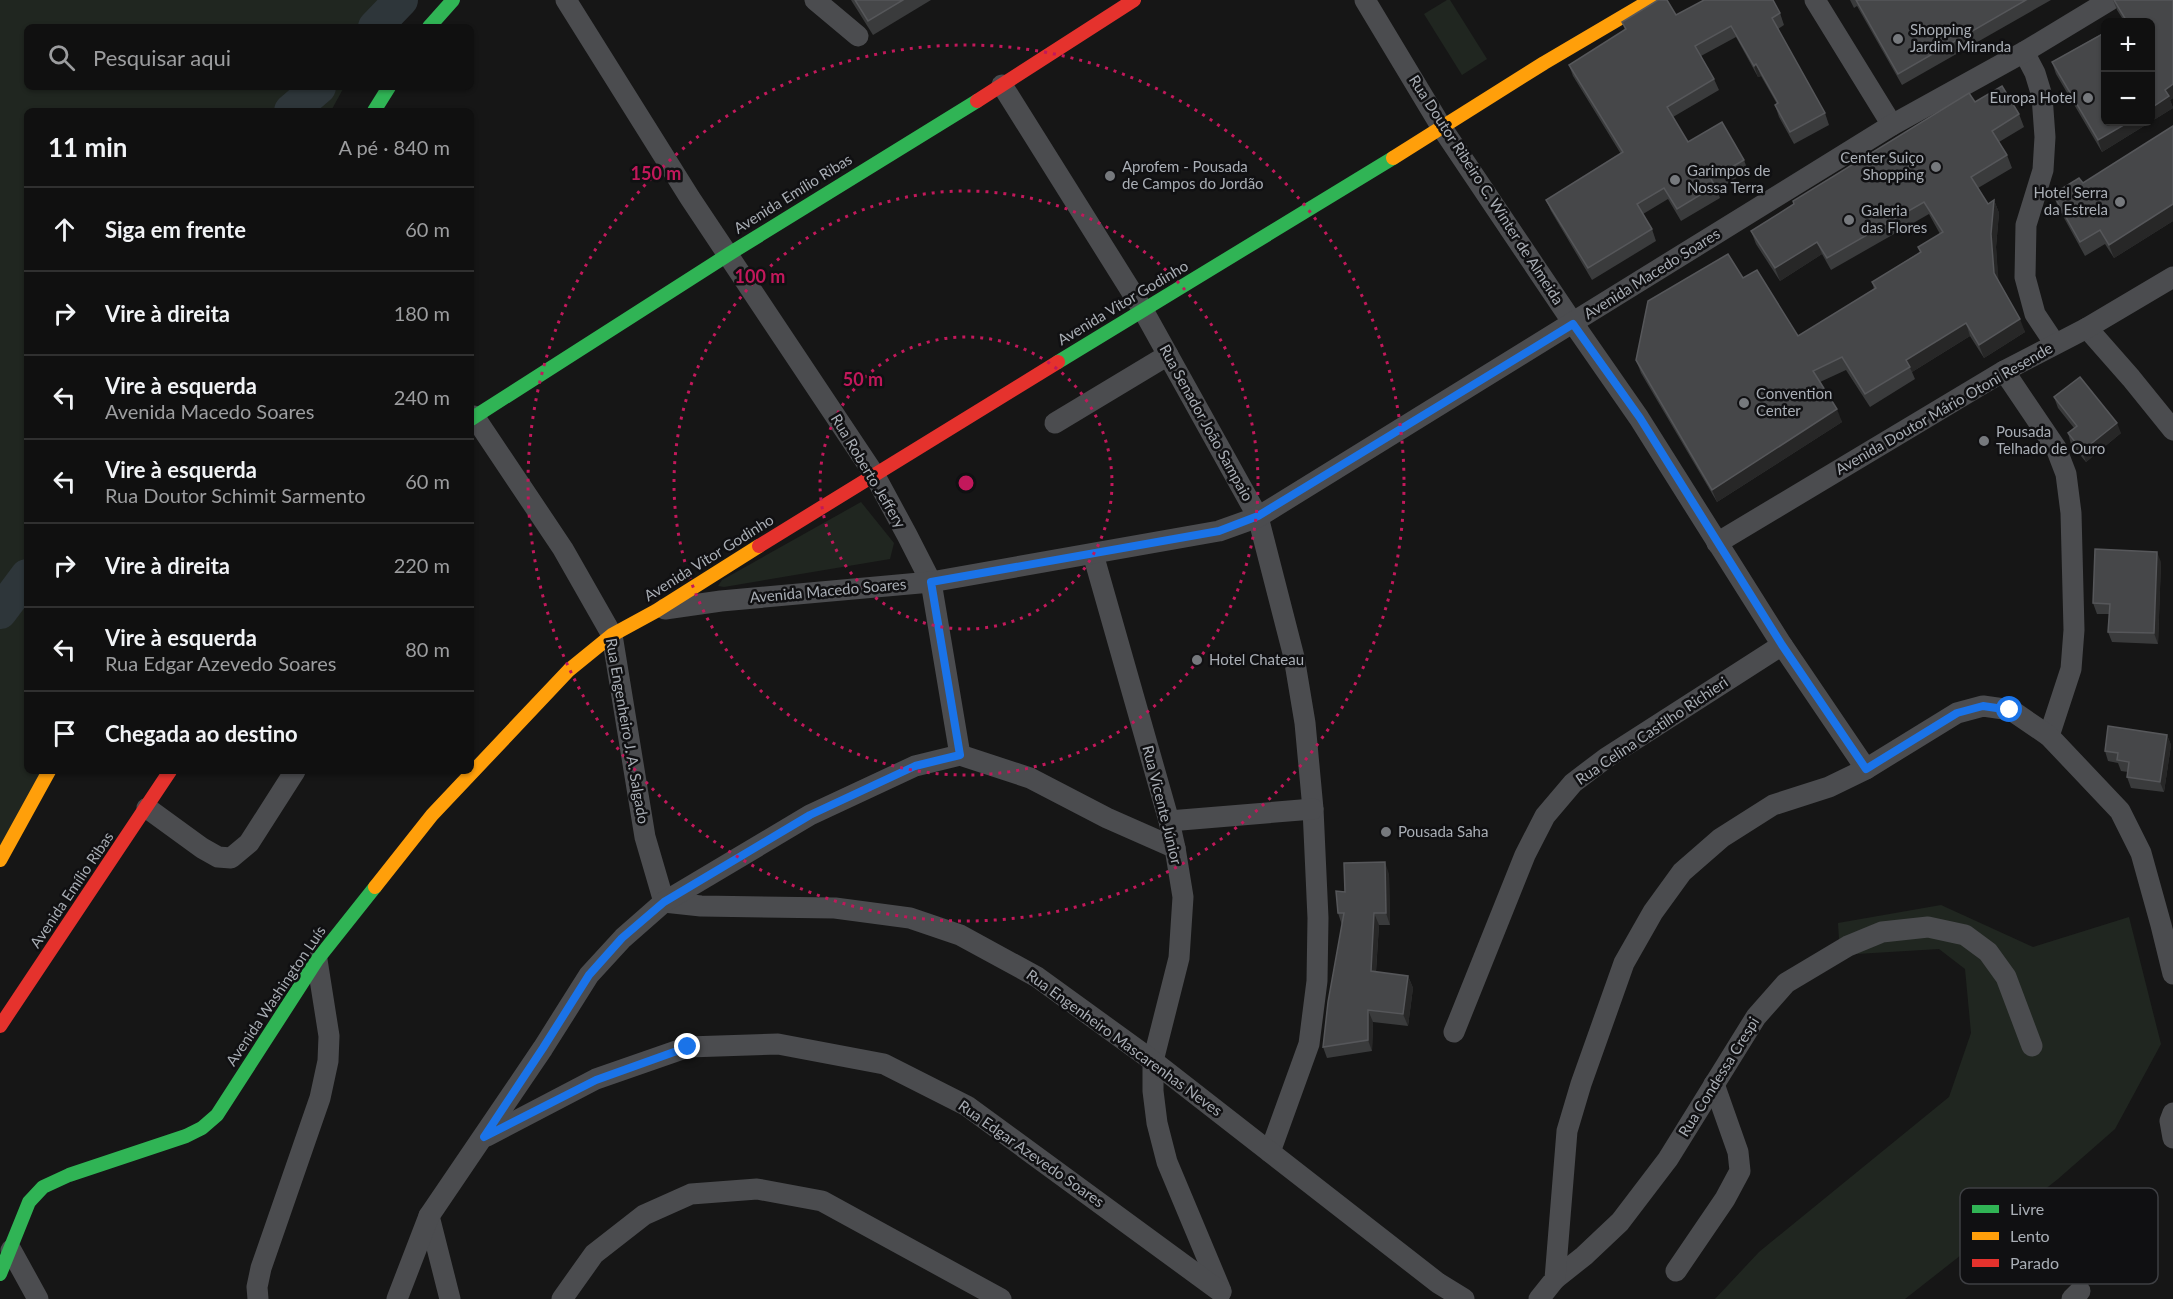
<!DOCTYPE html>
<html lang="pt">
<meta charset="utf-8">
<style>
body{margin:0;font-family:Lato,sans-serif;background:#191919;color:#f1f3f6}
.controls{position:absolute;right:18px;top:18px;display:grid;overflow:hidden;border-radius:9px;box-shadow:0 2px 4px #0004}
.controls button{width:54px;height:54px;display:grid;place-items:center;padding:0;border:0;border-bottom:2px solid #303030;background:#101010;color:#f1f3f6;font:30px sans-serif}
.stop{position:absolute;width:18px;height:18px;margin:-14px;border:4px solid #1a73e8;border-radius:50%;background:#fff}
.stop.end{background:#1a73e8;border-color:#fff;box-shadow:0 2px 6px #0008}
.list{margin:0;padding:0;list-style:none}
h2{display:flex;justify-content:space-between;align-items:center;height:78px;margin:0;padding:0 24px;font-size:26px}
h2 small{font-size:20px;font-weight:400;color:#9c9d9f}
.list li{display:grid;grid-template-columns:39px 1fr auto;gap:18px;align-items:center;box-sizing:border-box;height:84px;padding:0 24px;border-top:2px solid #303030}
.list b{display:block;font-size:22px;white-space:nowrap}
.list p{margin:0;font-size:20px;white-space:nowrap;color:#9c9d9f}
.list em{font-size:20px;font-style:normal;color:#9c9d9f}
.icon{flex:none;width:33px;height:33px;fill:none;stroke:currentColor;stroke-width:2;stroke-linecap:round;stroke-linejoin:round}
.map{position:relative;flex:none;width:2173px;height:1299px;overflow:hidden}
.search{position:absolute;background:#101010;box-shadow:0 2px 4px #0004;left:24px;top:24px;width:450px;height:66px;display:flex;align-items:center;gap:15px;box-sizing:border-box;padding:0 21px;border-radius:9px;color:#9c9d9f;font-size:22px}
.panel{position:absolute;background:#101010;box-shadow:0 2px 4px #0004;left:24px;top:108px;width:450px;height:666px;border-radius:9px}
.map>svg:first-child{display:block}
</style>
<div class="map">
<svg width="2173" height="1299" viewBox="0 0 2173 1299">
<rect width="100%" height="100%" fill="#161616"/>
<g fill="#202620">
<path d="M0 0H396L380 27H27V87H344L331 111H27V771H50L0 852Z"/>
<path d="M1447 0H1450L1487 59 1462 75 1424 14Z"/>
<path d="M861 502 894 543 890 559 724 587 718 586 722 580Z"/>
<path d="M1941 905 2033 947 2129 917 2161 1044 2115 1129 2058 1179 1905 1299H1715L1759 1252 1949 1097 1971 1033 1965 969 1939 949 1840 955 1838 923Z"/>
</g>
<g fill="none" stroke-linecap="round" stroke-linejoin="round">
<g stroke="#2e363a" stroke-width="34">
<path d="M375 27 401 0"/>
<path d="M291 111 319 87"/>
<path d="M0 612 27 576"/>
</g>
<g stroke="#4b4c4f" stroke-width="21">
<path d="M566 0 690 198 874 474 907 535 931 582 960 755"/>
<path d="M815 0 858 36"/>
<path d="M1365 0 1442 128 1573 323 1639 418 1782 645 1866 769"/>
<path d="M1815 0 1892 125"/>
<path d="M2024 52 2035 73 2042 96 2045 137 2043 170 2026 225 2025 277 2035 314 2055 344"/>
<path d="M1002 85 1143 310 1258 517 1294 657 1305 723 1313 809 1318 918 1317 981 1309 1044 1270 1152"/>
<path d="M2087 328 2131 378 2173 430"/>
<path d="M2004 371 2056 448 2066 474 2071 513 2074 630 2071 669 2049 736"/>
<path d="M474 416 563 549 612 635 645 837 664 902"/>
<path d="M1055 423 1168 355"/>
<path d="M1717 543 2004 371 2087 328 2173 277"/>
<path d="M1093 554 1169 821 1175 848 1183 897 1179 958 1153 1061V1091L1157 1123 1167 1162 1221 1291"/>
<path d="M665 609 721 601 931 582 1219 531 1258 517 1892 125 2024 52 2110 0"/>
<path d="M147 808 202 848 218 857 231 858 249 843 295 771"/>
<path d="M1169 821 1313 809"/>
<path d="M664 902 701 906 835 908 910 918 960 935 1037 977 1153 1061 1438 1283 1464 1299"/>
<path d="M1454 1032 1525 855 1545 816 1573 783 1606 758 1782 645"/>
<path d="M2173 1113 2170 1121 2173 1138"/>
<path d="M487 1136 596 1079 688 1047 778 1044 884 1064 967 1106 1221 1292"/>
<path d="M429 1216 450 1299"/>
<path d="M11 1250 38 1299"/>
<path d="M1676 1271 1725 1199 1740 1171 1738 1152 1714 1084"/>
<path d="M1555 1279 1584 1256 1620 1222 1668 1159 1756 1017 1786 983 1848 946 1882 932 1928 927 1965 935 1988 952 2006 977 2032 1046"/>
<path d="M258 1299 257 1287 261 1268 320 1098 328 1061 329 1036 317 960"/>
<path d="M397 1299 429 1216 543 1048 589 975 623 938 664 902 810 815 915 766 960 755 1030 778 1107 818 1175 848"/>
<path d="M562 1299 594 1254 644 1215 691 1194 757 1189 822 1201 1001 1299"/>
<path d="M1539 1299 1555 1279 1567 1131 1581 1084 1624 963 1653 912 1682 872 1721 838 1773 805 1829 787 1866 769 1957 713 1983 706 2011 710 2049 736 2120 811 2141 853 2161 925 2173 974"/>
<path d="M2072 1299 2080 1291"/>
</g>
<g stroke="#30b455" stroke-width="14">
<path d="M429 27 453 0"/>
<path d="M374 111 389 87"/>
<path d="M1058 362 1393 158"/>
<path d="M471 419 729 254 977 101"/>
<path d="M0 1274 29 1202 43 1187 69 1175 186 1136 202 1128 217 1115 317 960 375 887"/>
</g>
<g stroke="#ff9f0a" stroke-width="14">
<path d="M1393 158 1544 63 1651 0"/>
<path d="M0 860 49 771"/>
<path d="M375 887 432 815 569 670 612 635 656 611 759 546"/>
</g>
<g stroke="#e5322d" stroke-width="14">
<path d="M977 101 1134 0"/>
<path d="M759 546 1058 362"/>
<path d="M0 1026 170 771"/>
</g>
</g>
<g fill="#3a3b3c">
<path d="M851 0H931L873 35Z"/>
<path d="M1850 0H2051L1902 85 1857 6 1854 8Z"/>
<path d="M2113 0H2173V98L2170 100 2173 108 2102 152 2056 74 2052 62 2124 21 2117 10Z"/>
<path d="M1780 13 1784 25 1778 29 1825 113 1829 125 1794 144 1779 117 1775 105 1777 104 1761 76 1758 77 1736 37 1701 56 1714 79 1719 90 1673 117 1688 142 1744 160 1748 171 1717 190 1720 198 1681 221 1668 199 1643 214 1652 229 1656 241 1592 280 1551 211 1546 200 1621 154 1573 76 1569 65 1625 30 1622 22 1676 15Z"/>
<path d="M1975 102 2019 114 2024 127 1999 142 2007 155 2012 168 1978 188 1988 204 1994 200 1999 213 1996 247 1998 280 2025 332 1984 358 1970 336 1912 372 1915 379 1870 407 1846 370 1820 382 1842 422 1717 502 1641 373 1636 360 1743 278 1798 336 1874 289 1872 282 1920 252 1918 247 1940 234 1929 214 1831 270 1822 254 1780 281 1756 244 1751 231 1794 204 1793 201Z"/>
<path d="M2173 126V221L2114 258 2105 244 2085 256 2058 207 2053 194 2083 183Z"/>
<path d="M2054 397 2121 433 2086 462 2071 444 2068 433 2074 428 2058 408Z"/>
<path d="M2161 562 2158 644 2112 642 2108 632 2109 614H2097L2093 603Z"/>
<path d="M2167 735 2171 745 2164 792 2131 788 2127 777 2128 772 2121 771 2118 763 2108 761 2105 751Z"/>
<path d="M1389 874 1390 925H1379L1376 972 1408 976 1413 988 1408 1026 1373 1022 1372 1051 1327 1058 1323 1047 1342 925 1338 913 1345 892Z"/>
</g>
<g fill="#272727">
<path d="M1756 64 1761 76 1758 77 1754 66Z"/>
<path d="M2173 84V98L2170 100 2173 108 2102 152 2098 140 2129 122H2151V108L2165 90Z"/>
<path d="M1994 200 1999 213 1996 247 1999 286 1994 273 1991 234Z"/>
<path d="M2173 204V221L2114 258 2109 245Z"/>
<path d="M1817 242 1822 254 1780 281 1775 268Z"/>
<path d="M2020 319 2025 332 1984 358 1979 345Z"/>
<path d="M1966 323 1970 336 1912 372 1906 360Z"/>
<path d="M1837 409 1842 422 1717 502 1712 490Z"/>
<path d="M2117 423 2121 433 2086 462 2082 451Z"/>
<path d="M2157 552 2161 562 2158 644 2154 633Z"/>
<path d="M2167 735 2171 745 2164 792 2160 782Z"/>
<path d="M1385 862 1389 874 1390 925 1386 913Z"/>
<path d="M1374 913 1379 925 1375 983 1371 971Z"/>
<path d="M1408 976 1413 988 1408 1026 1403 1014Z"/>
<path d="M1368 1010 1373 1022 1372 1051 1368 1040Z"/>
</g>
<g fill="#464749" stroke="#56575a" stroke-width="1.5">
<path d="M855 0H903L868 21Z"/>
<path d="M1658 0H1667L1676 15 1704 0H1773L1780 13 1772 18 1825 113 1790 132 1775 105 1778 103 1756 64 1754 66 1731 26 1695 46 1714 79 1667 107 1688 142 1722 122 1744 160 1711 179 1715 186 1677 209 1664 188 1637 204 1652 229 1588 268 1546 200 1623 152 1569 65 1626 29 1622 22Z"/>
<path d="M1856 0H2026L1898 74Z"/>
<path d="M2114 0H2173V84L2165 90 2169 96 2151 108V22H2121L2126 20Z"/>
<path d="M2106 32V122H2129L2098 140 2052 62Z"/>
<path d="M2002 86 2019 114 1992 131 2007 155 1971 177 1988 204 1994 200 1991 234 1994 273 2020 319 1979 345 1966 323 1906 360 1910 367 1865 394 1842 357 1813 371 1837 409 1712 490 1636 360 1648 301 1728 254 1743 278 1757 270 1798 336 1876 288 1872 282 1921 252 1918 247 1943 232 1924 202 1827 258 1817 242 1775 268 1751 231 1794 204 1793 201 1969 93 1975 102Z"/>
<path d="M2173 126V204L2109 245 2100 230 2080 242 2053 194 2079 178 2083 183Z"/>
<path d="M2080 377 2117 423 2082 451 2068 433 2077 426 2054 397Z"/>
<path d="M2095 549 2157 552 2154 633 2108 632 2110 604 2093 603Z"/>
<path d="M2108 726 2167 735 2160 782 2127 777 2129 762 2117 760 2118 753 2105 751Z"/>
<path d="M1385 862 1386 913H1374L1371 971 1408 976 1403 1014 1368 1010V1040L1323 1047 1328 1002 1344 913H1338L1336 891 1345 892 1344 863Z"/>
</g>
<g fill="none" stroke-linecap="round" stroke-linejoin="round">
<path stroke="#1a73e8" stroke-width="8" d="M688 1047 596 1080 484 1137 543 1048 589 975 622 938 664 902 810 815 915 766 960 755 931 582 1219 531 1258 516 1573 324 1640 418 1782 645 1866 769 1957 713 1983 706 2010 710"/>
</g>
<g fill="none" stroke="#c2185b" stroke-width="3" stroke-dasharray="3 6">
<circle cx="966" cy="483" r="146"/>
<circle cx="966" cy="483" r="292"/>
<circle cx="966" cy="483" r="438"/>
</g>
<g fill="#76797d" stroke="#101012" stroke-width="2">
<circle cx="1898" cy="39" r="6"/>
<circle cx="2088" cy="98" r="6"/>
<circle cx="1936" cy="167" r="6"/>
<circle cx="1110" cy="176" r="6"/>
<circle cx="1675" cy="180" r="6"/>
<circle cx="2120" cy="202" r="6"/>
<circle cx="1849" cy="220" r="6"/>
<circle cx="1744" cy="403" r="6"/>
<circle cx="1984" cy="441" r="6"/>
<circle cx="1197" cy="660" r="6"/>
<circle cx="1386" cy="832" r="6"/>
</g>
<g text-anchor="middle" stroke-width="5" stroke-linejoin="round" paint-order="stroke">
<g font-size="15" fill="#a9aeb5" stroke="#101012" text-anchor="start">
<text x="1910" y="35">Shopping<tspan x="1910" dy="17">Jardim Miranda</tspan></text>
<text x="2076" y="103" text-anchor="end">Europa Hotel</text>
<text x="1924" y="163" text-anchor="end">Center Suiço<tspan x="1924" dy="17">Shopping</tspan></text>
<text x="1122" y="172">Aprofem - Pousada<tspan x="1122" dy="17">de Campos do Jordão</tspan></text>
<text x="1687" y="176">Garimpos de<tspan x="1687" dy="17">Nossa Terra</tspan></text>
<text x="2108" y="198" text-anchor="end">Hotel Serra<tspan x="2108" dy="17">da Estrela</tspan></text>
<text x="1861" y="216">Galeria<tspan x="1861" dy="17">das Flores</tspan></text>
<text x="1756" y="399">Convention<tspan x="1756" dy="17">Center</tspan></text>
<text x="1996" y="437">Pousada<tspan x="1996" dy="17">Telhado de Ouro</tspan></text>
<text x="1209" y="665">Hotel Chateau</text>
<text x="1398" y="837">Pousada Saha</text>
</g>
<g font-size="15" fill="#a9aeb5" stroke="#101012">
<text transform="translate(1486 190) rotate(57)" y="5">Rua Doutor Ribeiro C. Winter de Almeida</text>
<text transform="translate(793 194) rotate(-32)" y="5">Avenida Emílio Ribas</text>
<text transform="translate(1652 274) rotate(-32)" y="5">Avenida Macedo Soares</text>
<text transform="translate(1123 303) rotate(-31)" y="5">Avenida Vitor Godinho</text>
<text transform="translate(1944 409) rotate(-30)" y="5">Avenida Doutor Mário Otoni Resende</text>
<text transform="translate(1206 423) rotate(61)" y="5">Rua Senador João Sampaio</text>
<text transform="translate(868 471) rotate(59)" y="5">Rua Roberto Jeffery</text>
<text transform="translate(709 558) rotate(-32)" y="5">Avenida Vitor Godinho</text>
<text transform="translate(828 591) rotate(-5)" y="5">Avenida Macedo Soares</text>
<text transform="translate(627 731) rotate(80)" y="5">Rua Engenheiro J. A. Salgado</text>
<text transform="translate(1652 731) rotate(-34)" y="5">Rua Celina Castilho Richieri</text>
<text transform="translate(1162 805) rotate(76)" y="5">Rua Vicente Júnior</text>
<text transform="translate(72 890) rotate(-56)" y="5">Avenida Emílio Ribas</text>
<text transform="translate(276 996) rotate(-56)" y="5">Avenida Washington Luís</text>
<text transform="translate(1124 1043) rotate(36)" y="5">Rua Engenheiro Mascarenhas Neves</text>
<text transform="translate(1719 1077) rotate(-58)" y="5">Rua Condessa Crespi</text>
<text transform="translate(1031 1154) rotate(35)" y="5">Rua Edgar Azevedo Soares</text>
</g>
</g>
<rect x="1960" y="1188" width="198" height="96" rx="9" fill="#101012" stroke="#3e3f43" stroke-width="1.5"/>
<rect x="1972" y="1205" width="27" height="8" fill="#30b455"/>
<rect x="1972" y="1232" width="27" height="8" fill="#ff9f0a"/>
<rect x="1972" y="1259" width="27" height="8" fill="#e5322d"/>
<g font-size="16" fill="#a9aeb5">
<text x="2010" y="1215">Livre</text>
<text x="2010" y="1242">Lento</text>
<text x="2010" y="1269">Parado</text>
</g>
<circle cx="966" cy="483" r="9" fill="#c2185b" stroke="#101012" stroke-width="3"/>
<g font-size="18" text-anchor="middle" font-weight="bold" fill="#c2185b" stroke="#101012" stroke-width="5" stroke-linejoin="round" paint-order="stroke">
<text x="656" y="180">150 m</text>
<text x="760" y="283">100 m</text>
<text x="863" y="386">50 m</text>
</g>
</svg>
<div class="controls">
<button>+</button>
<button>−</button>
</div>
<div class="stop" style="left:2010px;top:710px"></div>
<div class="stop end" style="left:688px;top:1047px"></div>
<div class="search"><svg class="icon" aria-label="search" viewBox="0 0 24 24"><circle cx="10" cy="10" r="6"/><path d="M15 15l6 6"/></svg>Pesquisar aqui</div>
<section class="panel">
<h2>11 min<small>A pé · 840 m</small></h2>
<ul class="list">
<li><svg class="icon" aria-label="ahead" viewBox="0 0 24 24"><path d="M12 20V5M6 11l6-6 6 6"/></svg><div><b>Siga em frente</b></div><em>60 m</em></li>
<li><svg class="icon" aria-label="right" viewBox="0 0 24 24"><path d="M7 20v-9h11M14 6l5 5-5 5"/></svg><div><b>Vire à direita</b></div><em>180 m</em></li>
<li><svg class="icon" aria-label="left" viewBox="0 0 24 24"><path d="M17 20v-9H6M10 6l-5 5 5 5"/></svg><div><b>Vire à esquerda</b><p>Avenida Macedo Soares</p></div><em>240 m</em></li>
<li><svg class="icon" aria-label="left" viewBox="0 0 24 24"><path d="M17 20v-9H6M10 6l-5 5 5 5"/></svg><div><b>Vire à esquerda</b><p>Rua Doutor Schimit Sarmento</p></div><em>60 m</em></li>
<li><svg class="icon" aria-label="right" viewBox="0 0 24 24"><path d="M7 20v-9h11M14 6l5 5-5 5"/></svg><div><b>Vire à direita</b></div><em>220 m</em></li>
<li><svg class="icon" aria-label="left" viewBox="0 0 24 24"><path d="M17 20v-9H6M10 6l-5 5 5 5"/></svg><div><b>Vire à esquerda</b><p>Rua Edgar Azevedo Soares</p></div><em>80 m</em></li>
<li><svg class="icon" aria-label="arrive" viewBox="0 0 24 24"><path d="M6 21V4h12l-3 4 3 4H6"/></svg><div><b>Chegada ao destino</b></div></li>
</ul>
</section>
</div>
